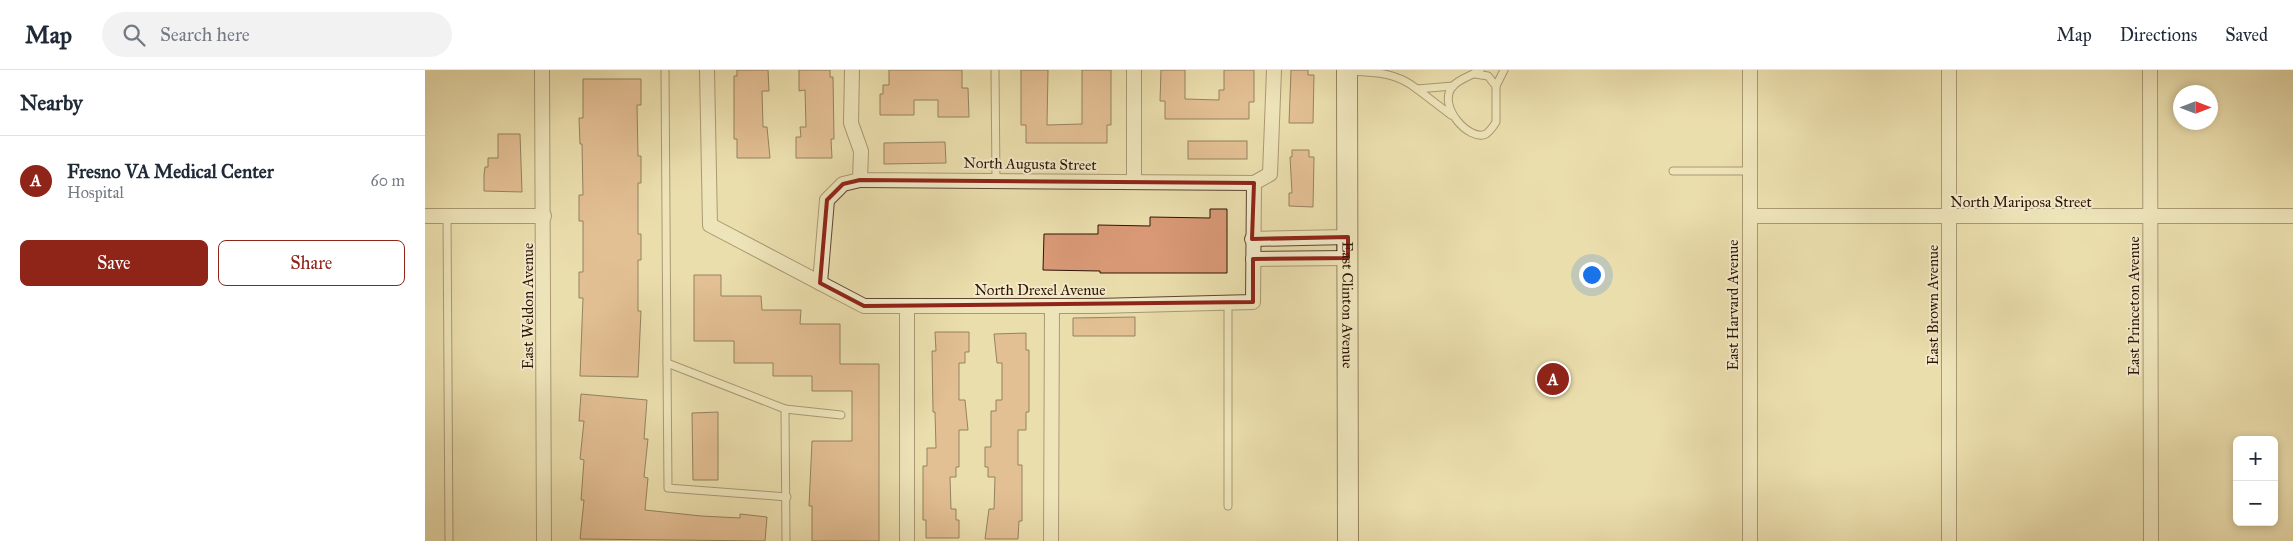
<!DOCTYPE html>
<meta charset="utf-8">
<style>
body{margin:0;font-family:"IM FELL Great Primer",serif;background:#f2f2f3;color:#1f2937}
.controls{position:absolute;right:15px;bottom:15px;display:grid;overflow:hidden;border-radius:8px;box-shadow:0 2px 8px #0003}
.controls button{width:45px;height:45px;display:grid;place-items:center;padding:0;border:0;border-bottom:1px solid #e0e1e3;background:#fff;color:#1f2937;font:25px sans-serif}
.compass{position:absolute;left:1748px;top:15px;width:45px;height:45px;border-radius:50%;background:#fff;box-shadow:0 2px 8px #0003;rotate:90deg}
.you{position:absolute;left:1166px;top:204px;width:18px;height:18px;margin:-12px;border:4px solid #fff;border-radius:50%;background:#1a73e8;box-shadow:0 0 0 8px #1a73e833}
.badge{display:grid;place-items:center;width:32px;height:32px;border-radius:50%;background:#8f2418;color:#fff;font-size:16px;font-weight:700}
.pin{position:absolute;translate:-50% -50%;border:2px solid #fff;box-shadow:0 1px 5px #0006}
.list{margin:0;padding:0;list-style:none}
h2{display:flex;justify-content:space-between;align-items:center;height:65px;margin:0;padding:0 20px;font-size:21px}
h2 small{font-size:16px;font-weight:400;color:#747a83}
.list li{display:grid;grid-template-columns:32px 1fr auto;gap:15px;align-items:center;box-sizing:border-box;height:90px;padding:0 20px;border-top:1px solid #e0e1e3}
.list b{display:block;font-size:19px;white-space:nowrap}
.list p{margin:0;font-size:16px;white-space:nowrap;color:#747a83}
.list em{font-size:16px;font-style:normal;color:#747a83}
.actions{display:flex;gap:10px;padding:15px 20px}
.actions a{flex:1;padding:11px 0;border:1px solid #8f2418;border-radius:8px;text-align:center;font-size:18px;color:#8f2418}
.actions .main{background:#8f2418;color:#fff}
.icon{flex:none;width:28px;height:28px;fill:none;stroke:currentColor;stroke-width:2;stroke-linecap:round;stroke-linejoin:round}
.map{position:relative;flex:none;width:1868px;height:471px;overflow:hidden}
header{display:flex;align-items:center;gap:30px;box-sizing:border-box;height:70px;padding:0 25px;background:#fff;border-bottom:1px solid #e0e1e3}
header strong{font-size:24px}
nav{display:flex;gap:28px;margin-inline-start:auto;font-size:18px}
.search{width:350px;height:45px;background:#f2f2f3;display:flex;align-items:center;gap:12px;box-sizing:border-box;padding:0 18px;border-radius:28px;color:#747a83;font-size:19px}
main{display:flex}
aside{flex:1;background:#fff}
.map>svg:first-child{display:block}
</style>
<header>
<strong>Map</strong>
<div class="search"><svg class="icon" aria-label="search" viewBox="0 0 24 24"><circle cx="10" cy="10" r="6"/><path d="M15 15l6 6"/></svg>Search here</div>
<nav><a>Map</a><a>Directions</a><a>Saved</a></nav>
</header>
<main>
<aside>
<h2>Nearby<small></small></h2>
<ul class="list">
<li><span class="badge">A</span><div><b>Fresno VA Medical Center</b><p>Hospital</p></div><em>60 m</em></li>
</ul>
<div class="actions"><a class="main">Save</a><a>Share</a></div>
</aside>
<div class="map">
<svg width="1868" height="471" viewBox="0 0 1868 471">
<rect width="100%" height="100%" fill="#ebdead"/>
<filter id="stains"><feTurbulence type="fractalNoise" baseFrequency=".004" numOctaves="4"/><feColorMatrix values="0 0 0 0 .2 0 0 0 0 .09 0 0 0 0 .02 0 0 0 .5 -.17"/></filter>
<radialGradient id="worn" r=".72"><stop offset=".6" stop-color="#630" stop-opacity="0"/><stop offset="1" stop-color="#630" stop-opacity=".3"/></radialGradient>
<g fill="#d99976" stroke="#2d1405">
<path d="M312 0H343L344 21H337L338 57H342L345 88H312V69H309V6H312Z"/>
<path d="M374 0H405V7H408L409 69H406L407 88H371V67H376L375 57H381L380 20 374 21Z"/>
<path d="M464 0H537V18H543L544 47H513V30H489V45H455V24H458V15H464Z"/>
<path d="M596 0H623L622 55 657 54V0H686V55H682V73H601V55H596Z"/>
<path d="M736 0H760V29L794 30V20H799V0H829V32H824V49H740V31H735Z"/>
<path d="M866 0H883V5H889L888 53H864Z"/>
<path d="M158 9H216V35H212L213 86H216V113H213V164H216V190H213V241H216L213 307 155 306 158 228H154V202H158V151H154V125H158L157 74H155L154 48H158Z"/>
<path d="M73 64H95L97 122 59 121V105L60 97H63V88H73Z"/>
<rect x="763" y="71" width="59" height="18"/>
<path d="M520 72 521 93 459 94V73Z"/>
<path d="M867 80H884V87H889L888 137 864 136V123H867L865 87H867Z"/>
<path d="M785 139H802V203H675V201L618 200 619 164H673V155L725 156V147L785 148Z"/>
<path d="M269 205H296V226H336L337 240H376L375 254H415V294H454V471H387V436H384L387 371H427V321H387V306H348V293H309V271H269Z"/>
<path d="M710 247V266H648V248Z"/>
<path d="M510 262H544V282H540V293H534V330H540L543 360H534V397H531V407H525L526 439H531V450H534V468H501V450H498V396H502V378H511L510 342H508L507 281H511Z"/>
<path d="M601 263V280H604V342H601V360H593V395H597V451H594L593 469H560L564 439H569L570 407H563V397H560V377H566V341H571V330H577V293H572L569 264Z"/>
<path d="M156 324 222 330 219 369H223L219 407 223 408 220 440 276 446 315 448V444L342 447 340 471 155 469 159 430H156L159 390 155 389 159 351H154Z"/>
<path d="M293 342V410H268L267 343Z"/>
</g>
<g fill="none" stroke-linecap="round" stroke-linejoin="round">
<defs>
<g id="lane">
<path d="M240 0 242 293 360 339 361 471"/>
<path d="M570 0 571 109"/>
<path d="M1055 0C1048 5 1034 9 1028 16 1011 35 1044 72 1061 64 1065 61 1068 57 1071 52V16L1079 0"/>
<path d="M923 1C949 2 971 2 992 19"/>
<path d="M1050 4 1063 6 1071 16"/>
<path d="M1026 45 992 19 1028 16"/>
<path d="M1248 101H1325"/>
<path d="M22 146 24 471"/>
<path d="M803 233V436"/>
<path d="M242 293 243 418 362 427"/>
<path d="M360 339 416 345"/>
</g>
<g id="street">
<path d="M117 0 119 471"/>
<path d="M282 0 285 155 439 236H672L828 232 829 113 435 110 436 81 426 53 427 0"/>
<path d="M1325 0V471"/>
<path d="M1524 0V471"/>
<path d="M1725 0 1726 471"/>
<path d="M709 112V0"/>
<path d="M829 113 845 104 849 0"/>
<path d="M0 146H119"/>
<path d="M1325 146H1868"/>
<path d="M827 169 923 167"/>
<path d="M828 189 923 188"/>
<path d="M395 213 402 130 418 114 435 110"/>
<path d="M482 236V471"/>
<path d="M626 471 627 236"/>
</g>
<g id="secondary">
<path id="s1" d="M922 0 923 471"/>
</g>
</defs>
<use href="#lane" stroke="#5c462f" stroke-width="9"/>
<use href="#street" stroke="#5c462f" stroke-width="16"/>
<use href="#secondary" stroke="#2d1405" stroke-width="22"/>
<use href="#lane" stroke="#f2eaca" stroke-width="7"/>
<use href="#street" stroke="#f2eaca" stroke-width="14"/>
<use href="#secondary" stroke="#f2eaca" stroke-width="20"/>
</g>
<path d="M0 0H1868V471H0ZM435 110 829 113 827 169 923 167V188L828 189V232L439 236 395 213 402 130 418 114Z" fill="#ebdead" fill-opacity=".55" fill-rule="evenodd"/>
<path fill="none" stroke="#8f2418" stroke-width="4" stroke-linejoin="round" d="M435 110 829 113 827 169 923 167V188L828 189V232L439 236 395 213 402 130 418 114Z"/>
<g text-anchor="middle" stroke-width="4" stroke-linejoin="round" paint-order="stroke">
<g font-size="15" fill="#2d1405" stroke="#f2eaca">
<text transform="translate(605 94) rotate(1)" y="5">North Augusta Street</text>
<text x="1596" y="137">North Mariposa Street</text>
<text x="615" y="225">North Drexel Avenue</text>
<text dy="5" stroke="none"><textPath href="#s1" startOffset="235">East Clinton Avenue</textPath></text>
<text transform="translate(1308 235) rotate(-90)" y="5">East Harvard Avenue</text>
<text transform="translate(1508 235) rotate(-90)" y="5">East Brown Avenue</text>
<text transform="translate(103 236) rotate(-90)" y="5">East Weldon Avenue</text>
<text transform="translate(1709 236) rotate(-90)" y="5">East Princeton Avenue</text>
</g>
</g>
<rect width="100%" height="100%" filter="url(#stains)"/>
<rect width="100%" height="100%" fill="url(#worn)"/>
</svg>
<div class="controls">
<button>+</button>
<button>−</button>
</div>
<svg class="compass" viewBox="-18 -18 36 36"><path d="M0-13l5 13h-10z" fill="#e53935"/><path d="M0 13l5-13h-10z" fill="#747a83"/></svg>
<div class="you"></div>
<div class="pin badge" style="left:1128px;top:309px">A</div>
</div>
</main>
